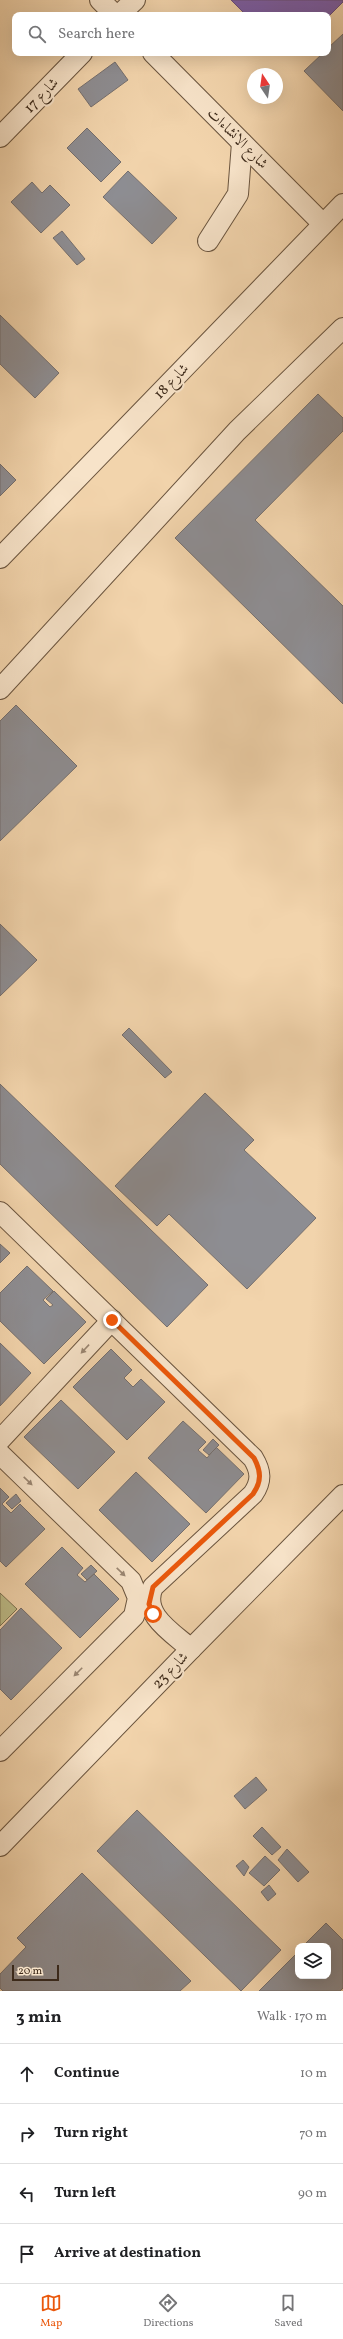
<!DOCTYPE html>
<meta charset="utf-8">
<style>
body{margin:0;font-family:Vollkorn,Amiri,serif;background:#f6f6f6;color:#202124}
.controls{position:absolute;right:12px;bottom:12px;display:grid;overflow:hidden;border-radius:8px;box-shadow:0 4px 16px #0002}
.controls button{width:36px;height:36px;display:grid;place-items:center;padding:0;border:0;border-bottom:1px solid #e0e0e0;background:#fff;color:#202124;font:20px sans-serif}
.compass{position:absolute;left:247px;top:68px;width:36px;height:36px;border-radius:50%;background:#fff;box-shadow:0 4px 16px #0002;rotate:347deg}
.scale{position:absolute;left:12px;bottom:10px;width:47px;box-sizing:border-box;padding-left:4px;border:2px solid #3d2a1a;border-top:0;font-size:11px;line-height:14px;white-space:nowrap;color:#3d2a1a;-webkit-text-stroke:3px #f7e3c9;paint-order:stroke}
.stop{position:absolute;width:12px;height:12px;margin:-9px;border:3px solid #ea580c;border-radius:50%;background:#fff}
.stop.end{background:#ea580c;border-color:#fff;box-shadow:0 1px 4px #0008}
.list{margin:0;padding:0;list-style:none}
h2{display:flex;justify-content:space-between;align-items:center;height:52px;margin:0;padding:0 16px;font-size:17px}
h2 small{font-size:13px;font-weight:400;color:#757577}
.list li{display:grid;grid-template-columns:26px 1fr auto;gap:12px;align-items:center;box-sizing:border-box;height:60px;padding:0 16px;border-top:1px solid #e0e0e0}
.list b{display:block;font-size:15px;white-space:nowrap}
.list em{font-size:13px;font-style:normal;color:#757577}
.icon{flex:none;width:22px;height:22px;fill:none;stroke:currentColor;stroke-width:2;stroke-linecap:round;stroke-linejoin:round}
.map{position:relative;flex:none;width:343px;height:1991px;overflow:hidden}
.search{position:absolute;background:#fff;box-shadow:0 4px 16px #0002;left:12px;right:12px;top:12px;height:44px;display:flex;align-items:center;gap:10px;box-sizing:border-box;padding:0 14px;border-radius:8px;color:#757577;font-size:15px}
.sheet{height:292px;background:#fff}
nav{display:flex;justify-content:space-around;align-items:center;box-sizing:border-box;height:56px;border-top:1px solid #e0e0e0;background:#fff;font-size:11px;color:#757577}
nav a{display:grid;justify-items:center;gap:2px}
nav .on{color:#ea580c}
.map>svg:first-child{display:block}
</style>
<div class="map">
<svg width="343" height="1991" viewBox="0 0 343 1991">
<rect width="100%" height="100%" fill="#f2d4ac"/>
<filter id="stains"><feTurbulence type="fractalNoise" baseFrequency=".005" numOctaves="4"/><feColorMatrix values="0 0 0 0 .2 0 0 0 0 .09 0 0 0 0 .02 0 0 0 .5 -.17"/></filter>
<radialGradient id="worn" r=".72"><stop offset=".6" stop-color="#630" stop-opacity="0"/><stop offset="1" stop-color="#630" stop-opacity=".3"/></radialGradient>
<path fill="#bdbc88" stroke="#7d7351" d="M0 1593 17 1609 0 1626Z"/>
<path fill="#7b5ea7" stroke="#684e7d" d="M231 0H343V2L328 17V15H246Z"/>
<g fill="#8d8d92" stroke="#756f6e">
<path d="M343 34V111L304 71 323 53H328V48Z"/>
<path d="M115 62 128 80 91 107 78 89Z"/>
<path d="M87 128 121 162 101 182 67 148Z"/>
<path d="M128 171 177 218 152 244 103 197Z"/>
<path d="M32 182 42 193 50 185 70 205 41 233 11 202Z"/>
<path d="M62 231 85 259 77 265 53 238Z"/>
<path d="M0 315 59 373 35 398 0 364Z"/>
<path d="M318 394 343 418V431L255 520 343 606V704L175 538Z"/>
<path d="M0 464 16 480 0 496Z"/>
<path d="M16 705 77 766 0 841V721Z"/>
<path d="M0 924 37 960 0 996Z"/>
<path d="M129 1028 172 1072 165 1078 122 1035Z"/>
<path d="M0 1084 208 1285 167 1327 0 1164Z"/>
<path d="M205 1093 254 1140 244 1150 316 1218 247 1289 169 1214 157 1226 115 1186Z"/>
<path d="M0 1244 10 1253 0 1263Z"/>
<path d="M27 1266 53 1291 43 1300 50 1307 53 1305 46 1299 54 1291 86 1322 44 1364 0 1321V1293Z"/>
<path d="M0 1343 31 1373 0 1406Z"/>
<path d="M111 1349 132 1370 124 1378 133 1387 141 1379 165 1402 127 1440 73 1387Z"/>
<path d="M61 1400 115 1452 78 1489 24 1437Z"/>
<path d="M183 1421 206 1442 198 1450 207 1458 216 1447 244 1474 206 1513 148 1458Z"/>
<path d="M213 1439 219 1445 209 1455 203 1450Z"/>
<path d="M136 1472 190 1524 152 1562 99 1510Z"/>
<path d="M0 1488 9 1497 2 1504 11 1513 20 1504 45 1529 6 1567 0 1561Z"/>
<path d="M16 1494 21 1501 12 1509 6 1503Z"/>
<path d="M62 1547 83 1568 77 1575 85 1582 94 1574 119 1599 80 1638 25 1584Z"/>
<path d="M91 1565 97 1571 87 1580 81 1574Z"/>
<path d="M21 1608 62 1648 11 1700 0 1689V1630Z"/>
<path d="M256 1777 267 1790 245 1809 234 1796Z"/>
<path d="M137 1810 281 1950 241 1991 97 1851Z"/>
<path d="M262 1827 281 1847 272 1855 253 1836Z"/>
<path d="M287 1849 309 1872 298 1882 278 1860Z"/>
<path d="M265 1856 280 1870 264 1886 249 1873Z"/>
<path d="M243 1860 249 1867 244 1876 236 1866Z"/>
<path d="M82 1873 191 1981 180 1991H3L0 1988V1974L26 1947 17 1938Z"/>
<path d="M269 1885 276 1894 268 1901 261 1892Z"/>
<path d="M326 1923 343 1940V1988L340 1991H259L298 1952V1976H328V1946H303Z"/>
</g>
<g fill="none" stroke-linecap="round" stroke-linejoin="round">
<defs>
<g id="minor">
<path d="M100 0 115 15"/>
<path d="M119 15 135 0"/>
<path d="M153 53 323 224"/>
<path d="M0 137 82 53"/>
<path d="M208 241 238 194 242 143"/>
<path d="M0 558 343 204"/>
<path d="M0 689 237 431 343 328"/>
<path d="M0 1212 253 1458C261 1471 262 1481 253 1494L153 1587C140 1614 173 1633 191 1649"/>
<path d="M0 1440 112 1320"/>
<path d="M0 1454 131 1581 138 1598 134 1616 0 1751"/>
<path d="M0 1846 191 1649 343 1495"/>
</g>
</defs>
<use href="#minor" stroke="#6a543e" stroke-width="22"/>
<use href="#minor" stroke="#f7e3c9" stroke-width="20"/>
</g>
<defs><path id="oneway-solid" d="M-6-.8H1V-3.2L6.5 0L1 3.2V.8H-6Z"/></defs>
<g fill="#9a8672">
<use href="#oneway-solid" transform="translate(85 1349) rotate(133)"/>
<use href="#oneway-solid" transform="translate(28 1481) rotate(44)"/>
<use href="#oneway-solid" transform="translate(121 1572) rotate(44)"/>
<use href="#oneway-solid" transform="translate(78 1672) rotate(135)"/>
</g>
<g fill="none" stroke-linecap="round" stroke-linejoin="round">
<path stroke="#ea580c" stroke-width="5" d="M112 1320 254 1458C261 1471 262 1481 253 1494L153 1587 149 1604 153 1614"/>
</g>
<g text-anchor="middle" stroke-width="4" stroke-linejoin="round" paint-order="stroke">
<g font-size="15" fill="#3d2a1a" stroke="#f7e3c9">
<text transform="translate(41 95) rotate(-46)" y="5">شارع 17</text>
<text transform="translate(238 138) rotate(45)" y="5">شارع الانشاءات</text>
<text transform="translate(171 381) rotate(-46)" y="5">شارع 18</text>
<text transform="translate(170 1670) rotate(-46)" y="5">شارع 23</text>
</g>
</g>
<rect width="100%" height="100%" filter="url(#stains)"/>
<rect width="100%" height="100%" fill="url(#worn)"/>
</svg>
<div class="controls">
<button><svg class="icon" aria-label="layers" viewBox="0 0 24 24"><path d="M12 4l9 5-9 5-9-5zM3 14l9 5 9-5"/></svg></button>
</div>
<svg class="compass" viewBox="-18 -18 36 36"><path d="M0-13l5 13h-10z" fill="#e53935"/><path d="M0 13l5-13h-10z" fill="#757577"/></svg>
<div class="scale">20 m</div>
<div class="stop" style="left:153px;top:1614px"></div>
<div class="stop end" style="left:112px;top:1320px"></div>
<div class="search"><svg class="icon" aria-label="search" viewBox="0 0 24 24"><circle cx="10" cy="10" r="6"/><path d="M15 15l6 6"/></svg>Search here</div>
</div>
<section class="sheet">
<h2>3 min<small>Walk · 170 m</small></h2>
<ul class="list">
<li><svg class="icon" aria-label="ahead" viewBox="0 0 24 24"><path d="M12 20V5M6 11l6-6 6 6"/></svg><div><b>Continue</b></div><em>10 m</em></li>
<li><svg class="icon" aria-label="right" viewBox="0 0 24 24"><path d="M7 20v-9h11M14 6l5 5-5 5"/></svg><div><b>Turn right</b></div><em>70 m</em></li>
<li><svg class="icon" aria-label="left" viewBox="0 0 24 24"><path d="M17 20v-9H6M10 6l-5 5 5 5"/></svg><div><b>Turn left</b></div><em>90 m</em></li>
<li><svg class="icon" aria-label="arrive" viewBox="0 0 24 24"><path d="M6 21V4h12l-3 4 3 4H6"/></svg><div><b>Arrive at destination</b></div></li>
</ul>
</section>
<nav>
<a class="on"><svg class="icon" aria-label="map" viewBox="0 0 24 24"><path d="M3 6l6-2 6 2 6-2v14l-6 2-6-2-6 2zM9 4v14M15 6v14"/></svg>Map</a>
<a><svg class="icon" aria-label="directions" viewBox="0 0 24 24"><path d="M12 3l9 9-9 9-9-9zM9 14v-3h6M13 9l2 2-2 2"/></svg>Directions</a>
<a><svg class="icon" aria-label="saved" viewBox="0 0 24 24"><path d="M7 4h10v16l-5-4-5 4z"/></svg>Saved</a>
</nav>
